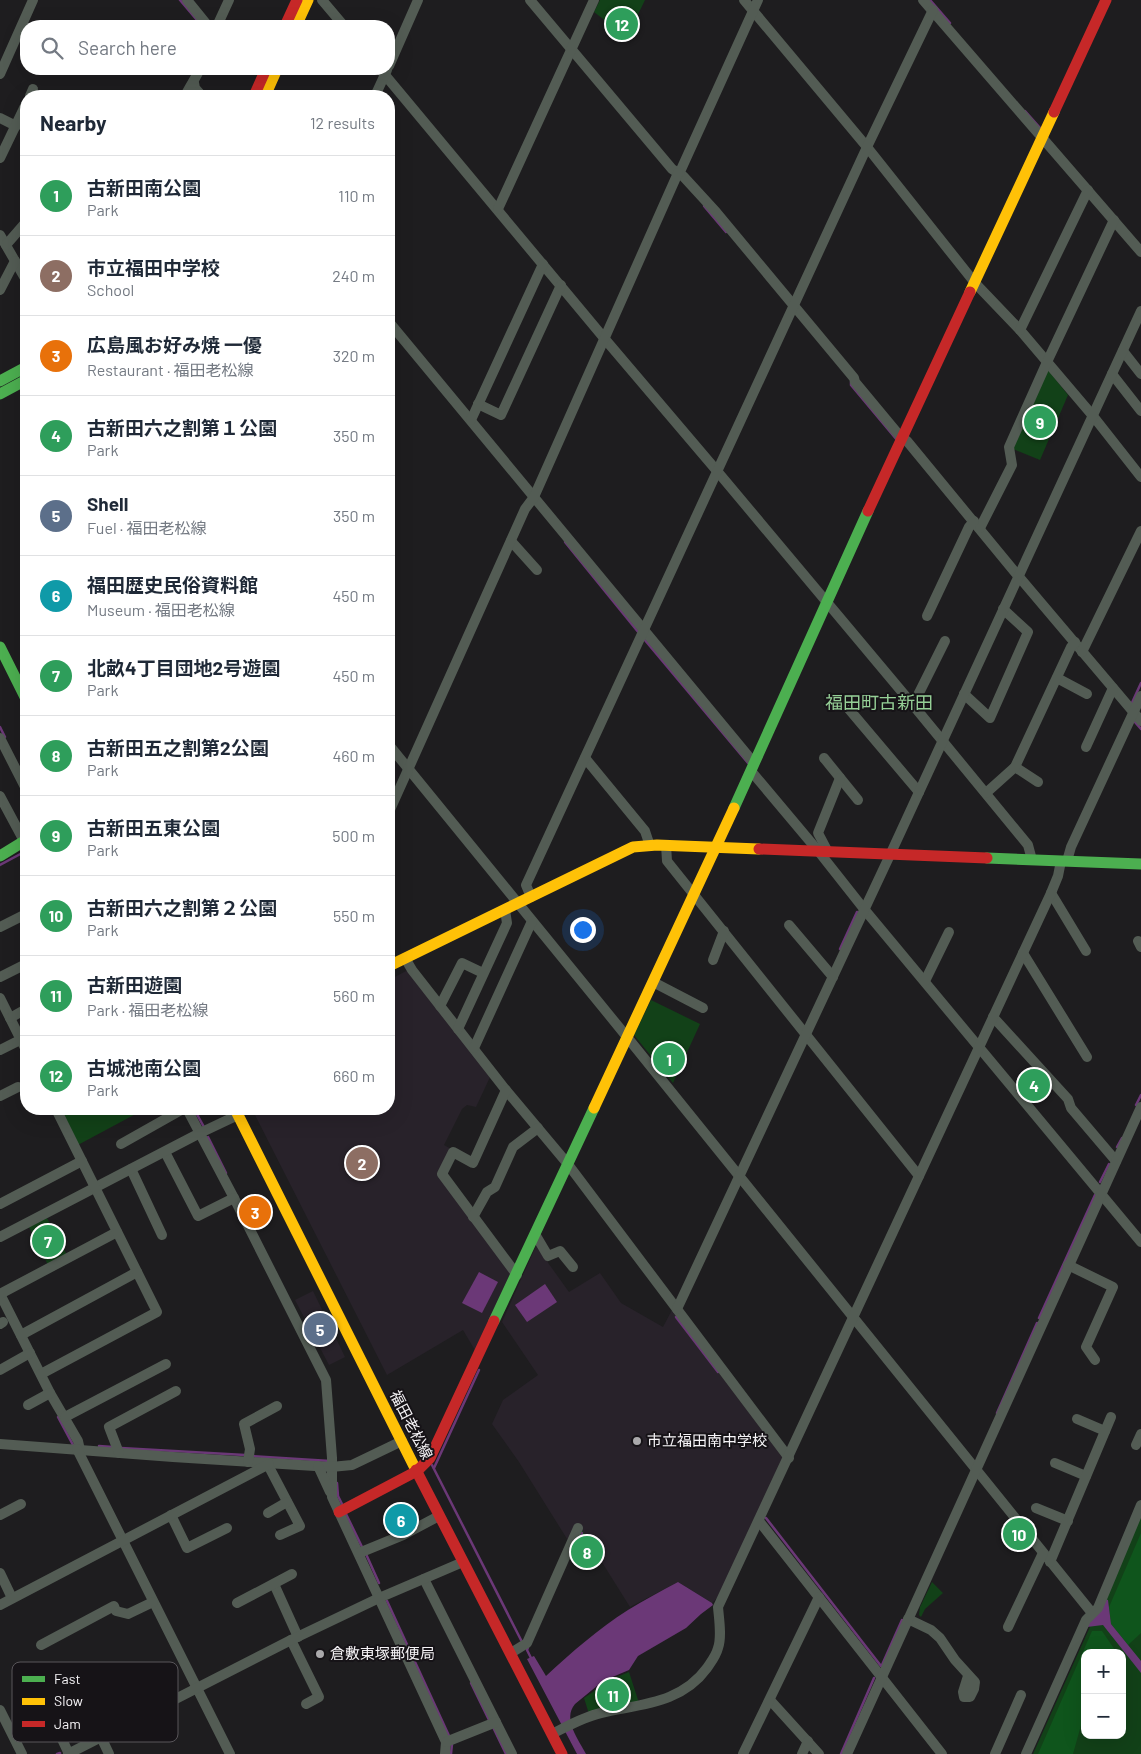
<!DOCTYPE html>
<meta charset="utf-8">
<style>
body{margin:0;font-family:Barlow,"Noto Sans JP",sans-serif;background:#f2f2f3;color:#1f2937}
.controls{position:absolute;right:15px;bottom:15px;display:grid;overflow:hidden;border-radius:10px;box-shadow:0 5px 20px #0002}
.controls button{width:45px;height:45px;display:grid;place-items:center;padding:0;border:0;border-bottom:1px solid #e0e1e3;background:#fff;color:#1f2937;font:25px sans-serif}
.you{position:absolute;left:582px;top:929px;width:18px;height:18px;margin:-12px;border:4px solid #fff;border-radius:50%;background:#1a73e8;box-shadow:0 0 0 8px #1a73e833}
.badge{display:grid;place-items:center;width:32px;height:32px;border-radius:50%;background:#1a73e8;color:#fff;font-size:16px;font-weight:700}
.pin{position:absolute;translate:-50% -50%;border:2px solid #fff;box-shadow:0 1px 5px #0006}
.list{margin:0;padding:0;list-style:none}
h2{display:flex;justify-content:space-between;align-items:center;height:65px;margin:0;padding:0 20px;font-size:21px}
h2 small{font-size:16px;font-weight:400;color:#747a83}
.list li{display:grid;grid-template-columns:32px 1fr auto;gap:15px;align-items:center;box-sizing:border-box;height:80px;padding:0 20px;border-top:1px solid #e0e1e3}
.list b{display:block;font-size:19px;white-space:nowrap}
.list p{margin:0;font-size:16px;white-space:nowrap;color:#747a83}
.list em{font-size:16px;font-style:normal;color:#747a83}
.icon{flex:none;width:28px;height:28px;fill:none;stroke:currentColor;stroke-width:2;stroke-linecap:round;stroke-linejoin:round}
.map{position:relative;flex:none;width:1141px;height:1754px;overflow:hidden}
.search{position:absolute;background:#fff;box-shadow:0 5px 20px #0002;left:20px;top:20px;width:375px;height:55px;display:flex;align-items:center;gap:12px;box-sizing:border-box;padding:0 18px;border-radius:20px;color:#747a83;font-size:19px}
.panel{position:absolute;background:#fff;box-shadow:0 5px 20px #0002;left:20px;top:90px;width:375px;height:1025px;border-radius:20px}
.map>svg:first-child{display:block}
</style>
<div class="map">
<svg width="1141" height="1754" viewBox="0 0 1141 1754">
<rect width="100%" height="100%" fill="#1e1d1f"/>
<g fill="#28222a">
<path d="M408 970 491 1075 476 1107 467 1105 462 1109 444 1145 451 1149 439 1176 512 1273 476 1352 463 1330 387 1375 252 1109H389V980Z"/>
<path d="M536 1246 569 1292 600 1273 621 1303 663 1327 672 1310 783 1458 719 1596 712 1603 678 1582 630 1607 578 1524 569 1542 519 1462 492 1424 503 1400 538 1375 502 1322Z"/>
<path d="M313 1291 345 1357 329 1365 295 1300Z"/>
</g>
<g fill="#124118" fill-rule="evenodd">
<path d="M600 0H645L627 37 594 12Z"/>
<path d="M1048 370 1068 395 1040 460 1013 449Z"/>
<path d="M651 1000 700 1024 673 1083 634 1035Z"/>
<path d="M1039 1073 1047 1082 1029 1098 1021 1088Z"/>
<path d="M59 1109H145L76 1146Z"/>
<path d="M47 1218 67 1255 48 1265 29 1227Z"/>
<path d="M1141 1513V1754H1033ZM1085 1653H1122V1735H1085Z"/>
<path d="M582 1530 599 1557 586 1566 574 1547Z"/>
<path d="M932 1582 943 1593 925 1609 921 1617 919 1615 920 1607Z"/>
<path d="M629 1672 639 1703 589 1714 584 1698 593 1692 602 1683Z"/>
</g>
<g fill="#0f551c">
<path d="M1141 1533V1633L1128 1645 1111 1624 1109 1607Z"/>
<path d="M1092 1631H1102L1117 1653H1085V1711L1073 1754H1038Z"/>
</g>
<g fill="#6b3877">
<path d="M479 1272 498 1282 482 1313 462 1303Z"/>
<path d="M545 1284 557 1302 527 1322 515 1305Z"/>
<path d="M678 1582 712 1603 713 1605 701 1614 686 1628 638 1656 629 1670 603 1681 575 1704C562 1719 579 1740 586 1754H577L527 1659 534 1656 546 1676C572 1652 598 1629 628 1610 644 1600 661 1591 678 1582Z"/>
<path d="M1103 1598 1108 1600 1111 1624 1141 1661V1673L1103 1625 1087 1627Z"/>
</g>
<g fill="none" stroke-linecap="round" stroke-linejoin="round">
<g stroke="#6b3877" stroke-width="2.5">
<path d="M180 0 202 26"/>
<path d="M930 0 950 23"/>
<path d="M1025 111 1041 129"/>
<path d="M704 206 726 232"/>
<path d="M851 382V385L897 440"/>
<path d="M565 542 639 633"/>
<path d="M644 639 748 763"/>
<path d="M1131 705 1141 683"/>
<path d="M1134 721 1141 729"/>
<path d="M0 727 5 737"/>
<path d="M0 865 26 851"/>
<path d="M840 949 857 912"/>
<path d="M1136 1105 1141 1095"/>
<path d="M194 1109 204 1127"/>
<path d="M208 1137 226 1173"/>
<path d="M1117 1147 1122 1138"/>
<path d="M1100 1182 1109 1164"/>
<path d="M676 1317 718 1372"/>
<path d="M1039 1318 1095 1195"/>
<path d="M997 1413 1037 1323"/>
<path d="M58 1417 73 1445"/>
<path d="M99 1446 113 1447"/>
<path d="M121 1448 245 1455"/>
<path d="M251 1456 330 1461"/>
<path d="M432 1465 521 1640"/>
<path d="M434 1468 479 1370"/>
<path d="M337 1483 338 1496 342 1504"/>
<path d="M346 1514 363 1549"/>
<path d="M766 1518 881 1666"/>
<path d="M366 1554 379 1583"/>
<path d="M572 1554 582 1533"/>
<path d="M387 1601 450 1738"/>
<path d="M528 1647 527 1650 532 1660"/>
<path d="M882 1665 902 1620"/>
<path d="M471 1683 489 1720"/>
<path d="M493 1727 506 1754"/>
<path d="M57 1754 60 1753"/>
<path d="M451 1754 452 1744"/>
<path d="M841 1754 874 1678"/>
</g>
<g stroke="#535c54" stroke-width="10">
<path d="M187 0 208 26"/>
<path d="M322 0 344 26"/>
<path d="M530 0 672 169 683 176 716 212 854 378 855 382 899 435 907 441 1014 571 1141 721"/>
<path d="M744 0 867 147 975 283 1020 330 1093 416 1141 477"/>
<path d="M923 0 1141 252"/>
<path d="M217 26 229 0"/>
<path d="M389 66 418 0"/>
<path d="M380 69 604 338 717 471 913 705 1028 845 1032 860"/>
<path d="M0 74 33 0"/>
<path d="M194 83 195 88 202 96"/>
<path d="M30 96 33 89"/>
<path d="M185 96C190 86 195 79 200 69"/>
<path d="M375 96 387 70"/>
<path d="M0 118 16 126"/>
<path d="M0 158 26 104"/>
<path d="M679 174 758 0"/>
<path d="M498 209 594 0"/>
<path d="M0 235 26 280"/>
<path d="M6 245 26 222"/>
<path d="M0 290 15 261"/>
<path d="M389 322 754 763"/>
<path d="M1020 330 1088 190"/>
<path d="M1123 351 1141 374"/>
<path d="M1112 374 1141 411"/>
<path d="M478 404 501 415 561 285"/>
<path d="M471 420 543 264"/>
<path d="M980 528 1012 465 1009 447 1047 362 1114 220"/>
<path d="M511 541 537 570"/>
<path d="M927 616 969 527 974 521"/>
<path d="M1082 652 1141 531"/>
<path d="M1057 678 1087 694"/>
<path d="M964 694 990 718 1028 632 1003 609"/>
<path d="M913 705 945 641"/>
<path d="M848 708 919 792"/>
<path d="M0 738 26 789"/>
<path d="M389 745 627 1037 1092 1613"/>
<path d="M1086 747 1113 688"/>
<path d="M585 758 645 831 650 846"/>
<path d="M824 758 858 800"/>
<path d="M1015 767 1038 782"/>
<path d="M751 771 819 852 864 909 1141 1242"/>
<path d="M986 793 1015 767 1071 647 1075 642"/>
<path d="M0 796 24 841"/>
<path d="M389 812 525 509 534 497 678 173"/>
<path d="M666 845 667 861 919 1176"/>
<path d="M828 852 818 833 840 778"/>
<path d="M1067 861 1071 847 1141 696"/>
<path d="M1051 893 1086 951"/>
<path d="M531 897 526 885 867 147 933 10"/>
<path d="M789 925 833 977"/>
<path d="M0 927 26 914"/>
<path d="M1138 941 1141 947"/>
<path d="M1023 953 1087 1057"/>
<path d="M405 958 412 970 505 1089 567 1163 789 1458"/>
<path d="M713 960 724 931"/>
<path d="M0 977 26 964"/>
<path d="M925 981 949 932"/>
<path d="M653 982 703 1008"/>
<path d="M0 998 26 1050"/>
<path d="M440 1006 462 963 483 973"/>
<path d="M993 1017 1068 1099 1071 1108 1116 1161"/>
<path d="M10 1018 26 1009"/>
<path d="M458 1029 507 923 505 910"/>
<path d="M474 1048 532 921"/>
<path d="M0 1050 26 1037"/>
<path d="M506 1090 473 1163 453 1152 442 1174 517 1275"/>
<path d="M0 1096 18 1087"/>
<path d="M187 1109 234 1198 326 1380 332 1458V1497L446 1742 445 1754"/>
<path d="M121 1144 183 1109"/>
<path d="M165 1152 198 1216 234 1198"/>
<path d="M131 1169 162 1235"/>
<path d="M0 1204 82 1161"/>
<path d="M473 1217 487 1192 495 1187 513 1147 538 1128"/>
<path d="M535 1234 548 1256 560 1251 573 1267"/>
<path d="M0 1237 200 1133 238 1115"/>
<path d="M1068 1265 1113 1287 1086 1347 1095 1360"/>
<path d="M0 1294 50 1393 78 1441 80 1450"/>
<path d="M0 1294 117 1232"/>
<path d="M677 1309 890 855 1141 311"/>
<path d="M0 1324 3 1322"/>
<path d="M21 1335 137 1272"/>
<path d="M0 1370 30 1353"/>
<path d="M41 1374 157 1312 56 1109"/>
<path d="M28 1405 50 1393"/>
<path d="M65 1417 166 1364"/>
<path d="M1077 1419 1105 1431"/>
<path d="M0 1444 173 1457 331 1467 352 1465 402 1441"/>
<path d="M1136 1445 1141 1434"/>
<path d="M77 1449 230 1754"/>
<path d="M119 1453 109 1427 176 1391"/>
<path d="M248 1462 250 1449 244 1424 277 1406"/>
<path d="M1055 1463 1086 1476"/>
<path d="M268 1465 300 1526 280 1535"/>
<path d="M318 1466 330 1492"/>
<path d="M1036 1508 1068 1521"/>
<path d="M268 1513 287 1502"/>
<path d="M0 1515 21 1504"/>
<path d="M171 1515 187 1548 227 1528"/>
<path d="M759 1521 942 1754"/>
<path d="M359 1553 403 1535 439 1516"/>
<path d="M1050 1562 1111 1417"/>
<path d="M0 1573 12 1598"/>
<path d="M424 1579 512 1754"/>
<path d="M274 1584 298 1637"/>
<path d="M237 1603 292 1574"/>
<path d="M0 1605 269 1464"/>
<path d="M908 1619 931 1630 940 1638 955 1660 975 1682 974 1689 970 1697H964L963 1692 968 1676"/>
<path d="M1008 1627 1043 1553"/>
<path d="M291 1640 319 1697 306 1704"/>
<path d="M41 1645 114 1606 116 1611 128 1614 153 1602"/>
<path d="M511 1653 527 1643 578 1528"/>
<path d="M32 1675 69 1754"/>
<path d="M770 1700 819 1754"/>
<path d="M0 1710 22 1754"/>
<path d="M552 1734C568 1726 583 1717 601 1713 639 1704 681 1704 707 1668 711 1662 716 1656 718 1648 722 1637 719 1619 718 1607L1051 893 1058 876 1061 861"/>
<path d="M101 1737 109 1754"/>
<path d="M446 1742 496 1722"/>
<path d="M68 1754 291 1640 379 1598 463 1562"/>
<path d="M743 1754 819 1597"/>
<path d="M802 1754 808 1741"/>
<path d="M847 1754 1141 1107"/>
<path d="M995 1754 1021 1695"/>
<path d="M1026 1754 1086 1620 1098 1608 1141 1505"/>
</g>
<g stroke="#4caf50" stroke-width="11">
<path d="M0 381 26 367"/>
<path d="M0 394 26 380"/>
<path d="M0 647 26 699"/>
<path d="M734 808 868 511"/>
<path d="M0 856 26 840"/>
<path d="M987 858 1141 864"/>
<path d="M494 1321 594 1108"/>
</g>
<g stroke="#ffc107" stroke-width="11">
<path d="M296 26 308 0"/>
<path d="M265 96 277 69"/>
<path d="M970 292 1054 112"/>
<path d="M389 966 633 847 657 845 759 849"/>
<path d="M594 1108 734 808"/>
<path d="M235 1109 416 1470"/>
</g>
<g stroke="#c62828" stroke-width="11">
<path d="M285 26 297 0"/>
<path d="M254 96 266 69"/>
<path d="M1054 112 1106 0"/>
<path d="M868 511 970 292"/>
<path d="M759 849 987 858"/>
<path d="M416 1470 562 1754"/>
<path d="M339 1512 417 1471 430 1458 494 1321"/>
</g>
</g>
<g fill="#aaa9ab" stroke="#161317" stroke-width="2">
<circle cx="637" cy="1441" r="5"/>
<circle cx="320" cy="1654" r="5"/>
</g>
<g text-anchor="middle" stroke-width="4" stroke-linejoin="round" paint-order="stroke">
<g font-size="15" fill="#f6f4f7" stroke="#161317">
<text transform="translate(411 1425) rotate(63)" y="5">福田老松線</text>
</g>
<g font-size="15" fill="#f6f4f7" stroke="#161317" text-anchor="start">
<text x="647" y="1446">市立福田南中学校</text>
<text x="330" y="1659">倉敷東塚郵便局</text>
</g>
<g font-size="18" fill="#95cf96" stroke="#161317">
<text x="879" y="709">福田町古新田</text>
</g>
</g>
<rect x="12" y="1662" width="166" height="80" rx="8" fill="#161317" stroke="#59565a" stroke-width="1"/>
<rect x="22" y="1676" width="23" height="6" fill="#4caf50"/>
<rect x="22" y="1698" width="23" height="7" fill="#ffc107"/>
<rect x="22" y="1721" width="23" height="6" fill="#c62828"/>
<g font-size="14" fill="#f6f4f7">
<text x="54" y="1684">Fast</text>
<text x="54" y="1706">Slow</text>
<text x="54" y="1729">Jam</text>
</g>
</svg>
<div class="controls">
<button>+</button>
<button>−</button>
</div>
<div class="you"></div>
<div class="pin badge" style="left:669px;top:1059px;background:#2e9e5b">1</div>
<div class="pin badge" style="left:362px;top:1163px;background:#8d6e63">2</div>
<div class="pin badge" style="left:255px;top:1212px;background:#e8710a">3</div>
<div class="pin badge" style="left:1034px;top:1085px;background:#2e9e5b">4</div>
<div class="pin badge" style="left:320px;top:1329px;background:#5c6f8a">5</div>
<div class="pin badge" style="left:401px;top:1520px;background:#0f9aa8">6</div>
<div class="pin badge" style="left:48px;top:1241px;background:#2e9e5b">7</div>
<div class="pin badge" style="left:587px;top:1552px;background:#2e9e5b">8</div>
<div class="pin badge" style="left:1040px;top:422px;background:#2e9e5b">9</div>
<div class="pin badge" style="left:1019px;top:1534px;background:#2e9e5b">10</div>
<div class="pin badge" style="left:613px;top:1695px;background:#2e9e5b">11</div>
<div class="pin badge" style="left:622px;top:24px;background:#2e9e5b">12</div>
<div class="search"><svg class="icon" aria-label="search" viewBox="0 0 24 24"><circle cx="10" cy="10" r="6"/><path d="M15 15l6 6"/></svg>Search here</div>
<section class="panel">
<h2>Nearby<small>12 results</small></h2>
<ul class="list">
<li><span class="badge" style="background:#2e9e5b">1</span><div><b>古新田南公園</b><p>Park</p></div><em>110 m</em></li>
<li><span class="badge" style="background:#8d6e63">2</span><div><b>市立福田中学校</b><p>School</p></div><em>240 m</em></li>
<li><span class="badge" style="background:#e8710a">3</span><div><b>広島風お好み焼 一優</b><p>Restaurant · 福田老松線</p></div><em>320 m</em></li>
<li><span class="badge" style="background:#2e9e5b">4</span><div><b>古新田六之割第１公園</b><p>Park</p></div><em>350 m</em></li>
<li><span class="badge" style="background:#5c6f8a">5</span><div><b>Shell</b><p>Fuel · 福田老松線</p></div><em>350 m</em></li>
<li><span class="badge" style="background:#0f9aa8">6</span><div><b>福田歴史民俗資料館</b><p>Museum · 福田老松線</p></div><em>450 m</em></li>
<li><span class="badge" style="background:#2e9e5b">7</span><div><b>北畝4丁目団地2号遊園</b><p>Park</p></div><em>450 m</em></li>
<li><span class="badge" style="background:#2e9e5b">8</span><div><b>古新田五之割第2公園</b><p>Park</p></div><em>460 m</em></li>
<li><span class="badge" style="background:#2e9e5b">9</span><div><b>古新田五東公園</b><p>Park</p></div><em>500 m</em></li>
<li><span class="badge" style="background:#2e9e5b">10</span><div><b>古新田六之割第２公園</b><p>Park</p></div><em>550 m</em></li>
<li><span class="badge" style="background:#2e9e5b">11</span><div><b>古新田遊園</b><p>Park · 福田老松線</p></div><em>560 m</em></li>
<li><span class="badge" style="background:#2e9e5b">12</span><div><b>古城池南公園</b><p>Park</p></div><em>660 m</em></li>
</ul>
</section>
</div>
